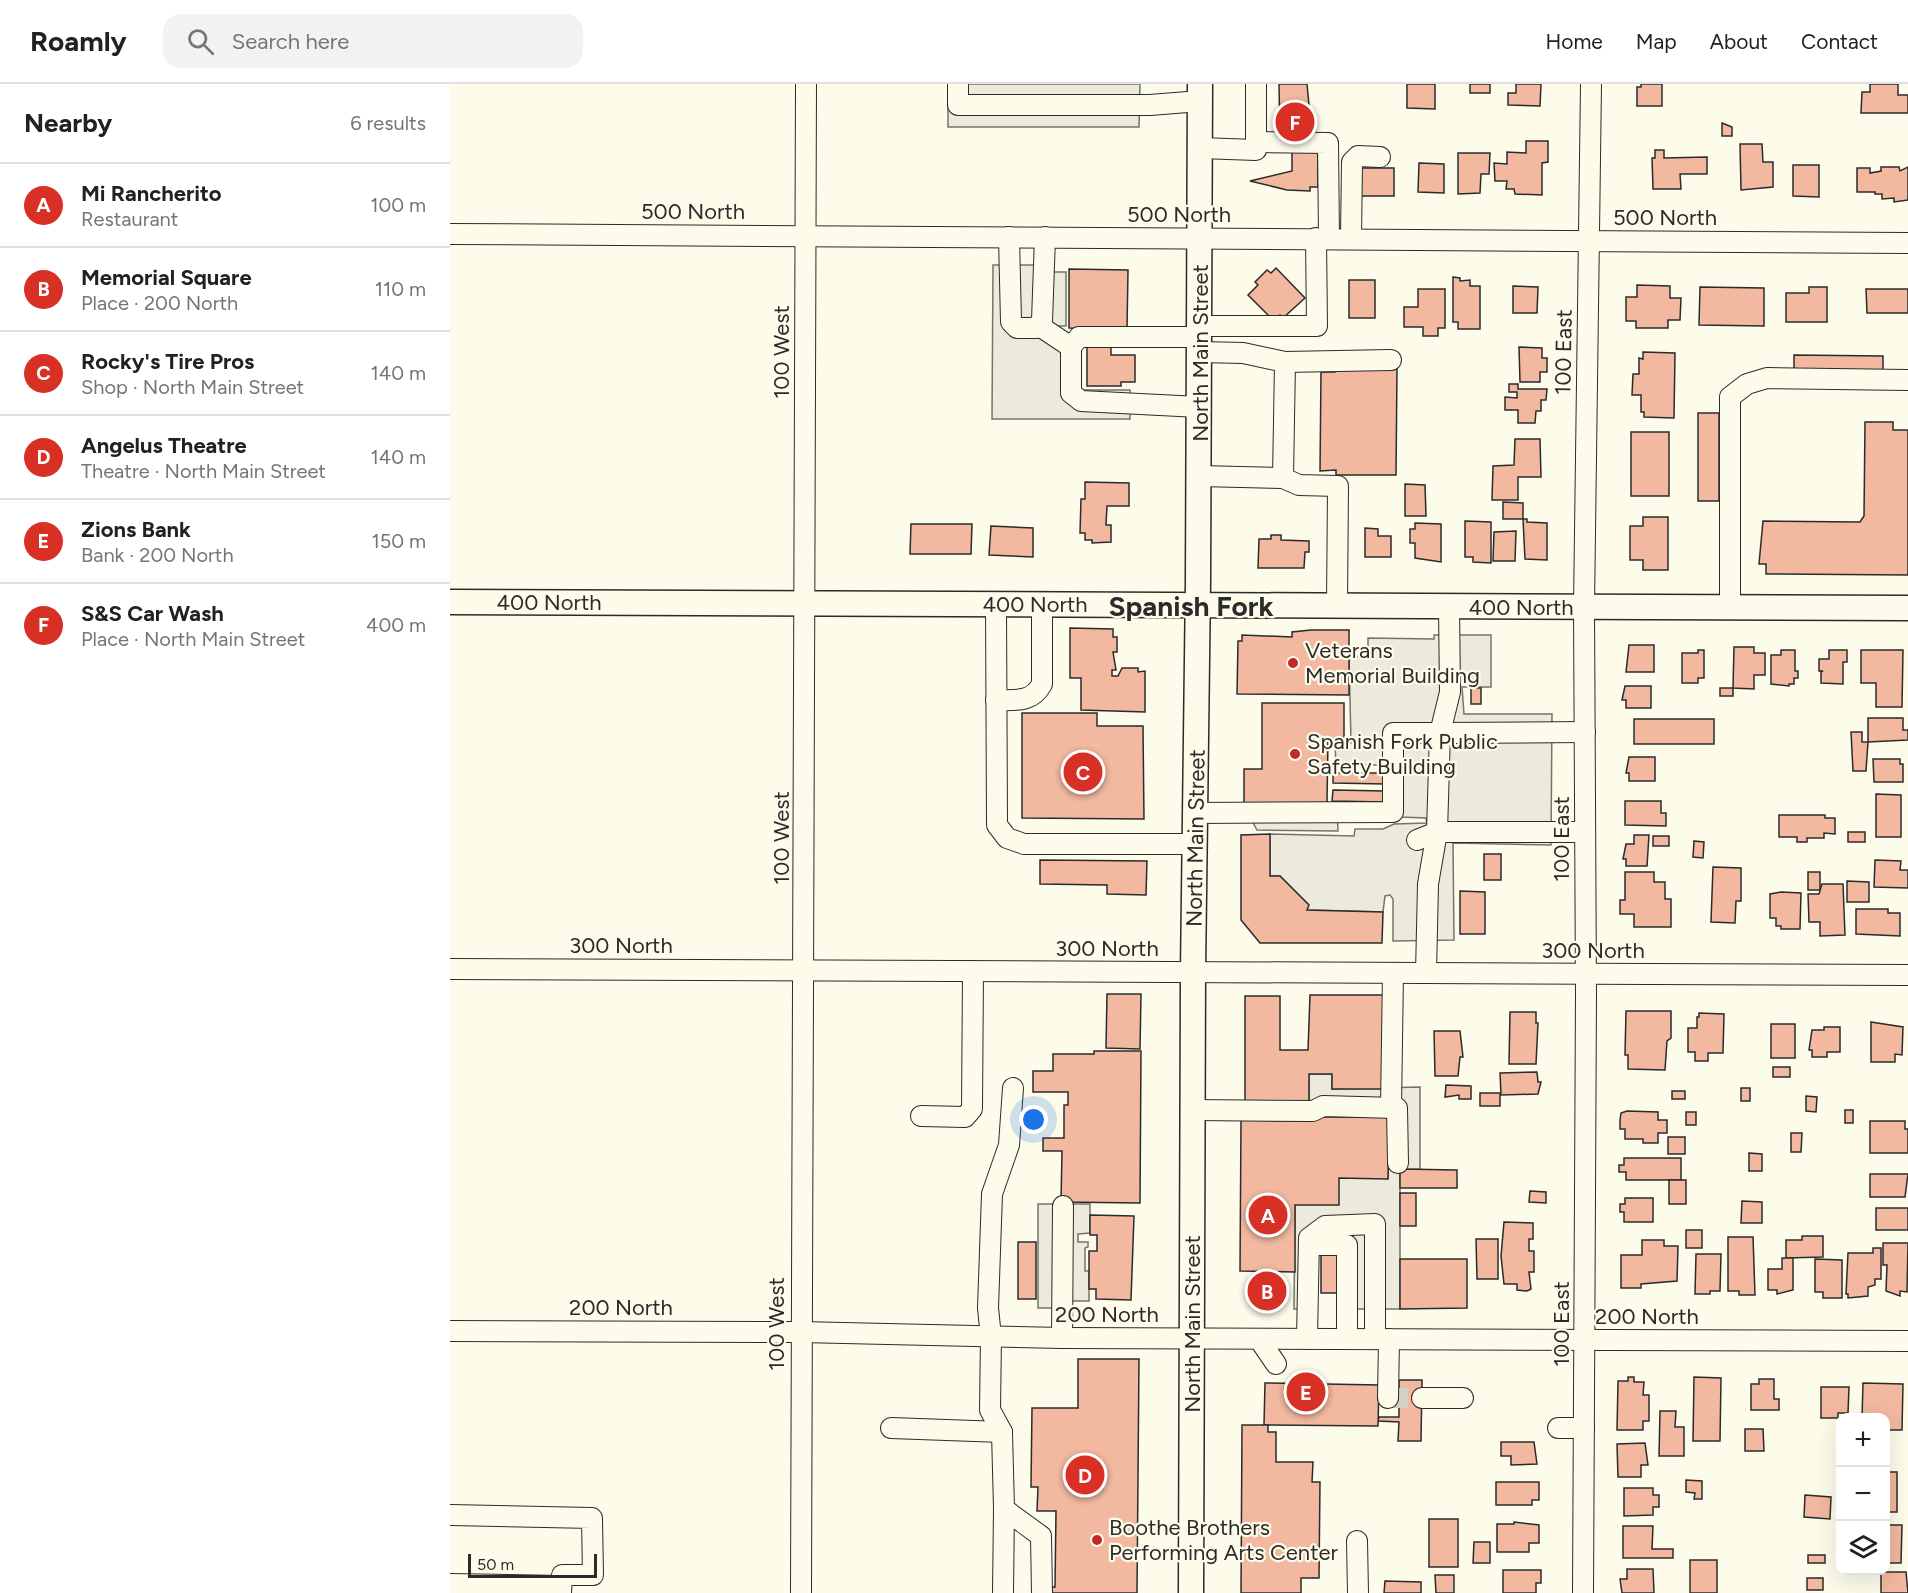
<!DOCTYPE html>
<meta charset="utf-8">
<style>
body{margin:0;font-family:Figtree,sans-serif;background:#f2f2f2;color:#202124}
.controls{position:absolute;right:18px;bottom:18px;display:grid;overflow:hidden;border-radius:12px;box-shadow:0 6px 24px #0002}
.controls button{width:54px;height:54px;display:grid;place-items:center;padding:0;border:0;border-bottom:2px solid #e0e0e0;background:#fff;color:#202124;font:30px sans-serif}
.scale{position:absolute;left:18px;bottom:15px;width:129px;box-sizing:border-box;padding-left:6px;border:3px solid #2b2b2b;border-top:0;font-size:16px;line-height:21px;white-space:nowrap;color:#2b2b2b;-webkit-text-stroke:4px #fdfbea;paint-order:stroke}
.you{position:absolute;left:584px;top:1036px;width:21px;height:21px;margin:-15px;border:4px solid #fff;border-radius:50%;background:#1a73e8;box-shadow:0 0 0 9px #1a73e833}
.badge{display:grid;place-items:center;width:39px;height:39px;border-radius:50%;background:#d93025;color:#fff;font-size:20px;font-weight:700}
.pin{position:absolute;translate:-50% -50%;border:3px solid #fff;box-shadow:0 2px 6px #0006}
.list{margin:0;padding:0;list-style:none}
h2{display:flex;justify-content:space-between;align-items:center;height:78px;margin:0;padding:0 24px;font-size:26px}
h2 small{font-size:20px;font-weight:400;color:#757577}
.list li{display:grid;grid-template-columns:39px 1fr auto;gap:18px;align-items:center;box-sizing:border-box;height:84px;padding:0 24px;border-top:2px solid #e0e0e0}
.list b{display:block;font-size:22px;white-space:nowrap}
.list p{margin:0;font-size:20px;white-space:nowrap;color:#757577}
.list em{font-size:20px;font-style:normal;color:#757577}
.icon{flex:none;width:33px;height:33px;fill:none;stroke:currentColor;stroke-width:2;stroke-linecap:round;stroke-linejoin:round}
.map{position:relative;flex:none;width:1458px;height:1509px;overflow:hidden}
header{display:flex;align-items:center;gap:36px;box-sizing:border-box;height:84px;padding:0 30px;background:#fff;border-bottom:2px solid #e0e0e0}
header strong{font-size:28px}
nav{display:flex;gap:33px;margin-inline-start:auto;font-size:21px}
.search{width:420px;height:54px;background:#f2f2f2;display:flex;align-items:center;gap:15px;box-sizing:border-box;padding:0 21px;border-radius:18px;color:#757577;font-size:22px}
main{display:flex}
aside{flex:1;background:#fff}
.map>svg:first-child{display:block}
</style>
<header>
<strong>Roamly</strong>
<div class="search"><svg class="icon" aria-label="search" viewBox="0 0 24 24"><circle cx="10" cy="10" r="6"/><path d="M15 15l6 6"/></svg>Search here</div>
<nav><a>Home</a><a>Map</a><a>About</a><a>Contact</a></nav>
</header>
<main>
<aside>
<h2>Nearby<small>6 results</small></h2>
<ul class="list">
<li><span class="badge">A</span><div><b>Mi Rancherito</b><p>Restaurant</p></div><em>100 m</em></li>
<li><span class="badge">B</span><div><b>Memorial Square</b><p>Place · 200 North</p></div><em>110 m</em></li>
<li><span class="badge">C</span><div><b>Rocky's Tire Pros</b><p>Shop · North Main Street</p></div><em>140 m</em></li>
<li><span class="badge">D</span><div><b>Angelus Theatre</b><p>Theatre · North Main Street</p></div><em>140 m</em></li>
<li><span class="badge">E</span><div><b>Zions Bank</b><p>Bank · 200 North</p></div><em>150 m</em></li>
<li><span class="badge">F</span><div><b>S&amp;S Car Wash</b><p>Place · North Main Street</p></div><em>400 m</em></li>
</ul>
</aside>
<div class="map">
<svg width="1458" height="1509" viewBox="0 0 1458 1509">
<rect width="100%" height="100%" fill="#fdfbea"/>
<g fill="#eceadb" stroke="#74746e" stroke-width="1.5">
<path d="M498 0H690L689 43H498Z"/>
<path d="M543 181H599L601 188H616V242H601L628 306H680V335H542Z"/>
<path d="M984 551H1041V603H1012L1014 630H1102L1101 761 1003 759 1004 856 943 857V815L940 811 935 812 933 828 857 826 858 821 830 792H820V750L904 752 905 745H933L944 740 977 739 976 734 950 733 937 681H886L885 660 901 659 899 572 918 573V554L984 555Z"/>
<path d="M794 722 887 723 888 747 807 746Z"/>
<path d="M859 990H882V1005L970 1003V1085L950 1086V1225H903V1148L864 1156 863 1225H844L845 1121 889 1094H938V1033H870L859 1019Z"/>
<path d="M588 1120H640V1149L628 1150V1158H638V1163L635 1164V1187H639V1217H622V1224H588Z"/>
</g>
<g fill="#f2b8a0" stroke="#2b2b2b" stroke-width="1.5">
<path d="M829 0H857L862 53H830Z"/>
<path d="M957 0H985V25L957 24Z"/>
<rect x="1020" y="0" width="20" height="9"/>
<path d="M1066 0H1091L1090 22 1058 21V9H1066Z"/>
<path d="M1191 0H1212V22H1187V3H1191Z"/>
<path d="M1420 0H1448V11H1458V29H1411L1412 8H1420Z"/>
<path d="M1272 39 1282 43V52H1272Z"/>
<path d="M1076 57H1098V78L1092 79V111L1065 110 1064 105H1056L1057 97H1045L1044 79 1057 80V68L1076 69Z"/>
<path d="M1290 60H1312L1313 78H1323V103L1291 106Z"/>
<path d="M842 64H868V103H860V107L837 106 800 97 842 87Z"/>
<path d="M1205 66H1214V74L1257 73V90H1230L1231 105H1203L1202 74H1205Z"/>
<path d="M1008 69H1040L1039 90H1031L1030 109 1008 110Z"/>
<path d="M969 79 994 80V109L968 108Z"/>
<path d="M1343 81H1369V113L1343 112Z"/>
<path d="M1431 83H1449L1450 87 1458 83V116L1444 118V114L1432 115V110H1425V108H1407V84H1420V89L1431 87Z"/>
<path d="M908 84H944V112H907Z"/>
<path d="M826 184 855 214 833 234 830 231 824 237 798 211 808 201 805 198 817 186 821 189Z"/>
<path d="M619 185 678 186 677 245 619 244Z"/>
<path d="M1003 193 1010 194V197L1020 196V202H1030V245H1008V238H1003Z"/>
<rect x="899" y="196" width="26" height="38"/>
<path d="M1187 201 1220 202V214H1231L1230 236H1218V244H1186V237H1176V213H1187Z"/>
<path d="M1063 202 1088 203 1087 229H1063Z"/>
<path d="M1250 203 1314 204V242L1249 241Z"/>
<path d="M1359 203H1377V238H1336V209H1359Z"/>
<path d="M968 205H995V244H988V252H973V243H954V223H968Z"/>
<path d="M1416 205H1458V229H1417Z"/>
<path d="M637 263H661V271H685V298H671V302H637Z"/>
<path d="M1069 263 1092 264V274H1097V288H1090V298H1070Z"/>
<path d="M1193 268 1225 269 1224 334 1194 333V328H1191V311H1182L1183 290H1189V274L1193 275Z"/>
<path d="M1344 271 1433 272V291L1344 290Z"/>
<path d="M886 284 947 285 946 391H886V386L870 387 871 288H885Z"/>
<path d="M1059 300H1068V305H1097L1096 316H1091V327H1086L1085 339H1068V326H1055V313L1067 314V308H1059Z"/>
<rect x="1248" y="329" width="21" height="88"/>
<path d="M1415 338H1443V346H1458V491L1316 490V480H1309L1313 437 1410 438 1414 432Z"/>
<rect x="1181" y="348" width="38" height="64"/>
<path d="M1065 355H1090L1091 393H1068V416H1042L1043 382 1064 381Z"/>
<path d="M635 398 679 399V422H657L656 441H661V458L642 459V456H635V449H630L631 415H635Z"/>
<path d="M955 400 975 401 976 432H955Z"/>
<path d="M1053 418 1073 419V435H1053Z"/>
<path d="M1193 433H1218V486H1193V476H1180V442H1193Z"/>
<path d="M1073 435H1077V438L1097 439V476L1075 475Z"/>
<path d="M1015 437 1041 438V479L1023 478V473H1015Z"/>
<path d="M965 439 991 440V478L965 474V459H960V445H965Z"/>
<path d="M461 440H522L521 470H460Z"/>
<path d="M541 442 583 444V473L539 471Z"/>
<path d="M915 444 928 445V452H941V473H915Z"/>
<path d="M1066 447 1065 477H1043L1044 448Z"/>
<path d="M821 451H831V456L859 457V468H855L854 484H808L809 455H821Z"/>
<path d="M620 544 663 545V553H667V568H663L666 586H662V592H668L672 584H688V588L695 587V628L631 626V594H620Z"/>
<path d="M861 546H899V611L787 610 788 557H792V551L842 553V548Z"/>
<path d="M1179 561H1204V588H1176Z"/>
<path d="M1284 563H1304V569H1315V591H1304V605L1283 604Z"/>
<path d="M1248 566H1254V594H1248V599H1232V569H1248Z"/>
<path d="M1331 566H1345V587H1348V594H1344V600H1339V602L1321 600V571H1331Z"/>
<path d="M1379 566H1397V578H1393V600L1371 599V588L1373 587H1369V575H1379Z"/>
<path d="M1411 566H1453L1452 623H1426V599H1411Z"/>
<path d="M1175 602H1201V624H1176V616H1172Z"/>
<rect x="1021" y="604" width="10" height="16"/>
<rect x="1270" y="604" width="13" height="8"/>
<path d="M812 619H894V655H878L877 719H794V685H812Z"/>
<path d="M572 629H647V642H693L694 735 572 734Z"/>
<path d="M1418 634H1453V646H1458V656L1418 658Z"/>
<rect x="1184" y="635" width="80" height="25"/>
<path d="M1401 648H1412V658H1418L1416 687H1403Z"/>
<path d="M1179 673H1205V697H1179V689H1176Z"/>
<path d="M1423 675H1450V680H1453V698H1424Z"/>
<path d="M883 689H935V700L883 699Z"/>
<path d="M883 706 935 707V718L882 717Z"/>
<path d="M1426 710 1451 711V753H1426Z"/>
<path d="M1175 717H1211V729H1216V742L1175 741Z"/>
<path d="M1329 731H1375V734H1385V750L1374 749V754H1357V758H1347V753H1329Z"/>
<rect x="1398" y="748" width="17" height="10"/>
<path d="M820 750V792H830L859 821 857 826 933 828 932 859H810L791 836V751Z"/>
<path d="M1184 751H1199L1197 782H1176V775H1173L1176 760H1184Z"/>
<rect x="1203" y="752" width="16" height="10"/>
<path d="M1244 757 1254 758 1253 774 1243 773Z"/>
<rect x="1034" y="770" width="17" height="26"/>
<path d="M590 776 697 777 696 811 657 810V801L590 800Z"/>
<path d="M1425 776 1451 777 1450 786H1458V804L1424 803Z"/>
<path d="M1263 783 1291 784V817H1286L1285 839 1261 838Z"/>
<path d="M1175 788H1204V798H1215V815H1221V843H1184V830H1170V816H1175Z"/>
<rect x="1358" y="788" width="12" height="18"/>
<path d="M1397 797 1419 798V818H1397Z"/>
<path d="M1372 800H1393L1395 851 1370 852V838H1359L1358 810H1369Z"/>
<path d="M1010 807 1035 808V850H1010Z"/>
<path d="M1331 808 1351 809 1350 845H1331V842H1326V834H1320V810Z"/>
<path d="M1406 825H1438V829H1450V852L1406 850Z"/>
<path d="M657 910H691L690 965 656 964Z"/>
<path d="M860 911H936V1005H882V990H859V1020L795 1019V912H830V966H858Z"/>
<path d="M1176 927H1221V954L1217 957 1215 986 1178 985V971H1175Z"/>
<path d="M1060 928H1086V939H1088L1086 980H1059Z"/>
<path d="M1249 929 1274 930 1273 969H1258V977H1245V968H1238V944H1247V933H1249Z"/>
<path d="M1421 938 1453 943 1452 971 1445 970V978H1421Z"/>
<rect x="1321" y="940" width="24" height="34"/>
<path d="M1374 943H1390V968H1377V973H1362V966H1359L1362 946H1374Z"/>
<path d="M984 947H1010L1013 973H1010L1008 992H985Z"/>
<path d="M644 967H691L690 1119 611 1118 612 1067H593V1054H614V1021H618V1008H583V987H603V970H644Z"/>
<rect x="1323" y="983" width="17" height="10"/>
<path d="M1087 988 1088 998H1091L1088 1010 1051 1011 1050 989Z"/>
<path d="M996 1001 1021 1002V1015H1009V1011L995 1013Z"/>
<rect x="1291" y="1004" width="9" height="13"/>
<rect x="1222" y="1007" width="13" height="8"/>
<rect x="1030" y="1009" width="20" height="13"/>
<path d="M1356 1012 1367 1013 1366 1028 1356 1027Z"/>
<rect x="1395" y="1026" width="8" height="13"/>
<path d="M1177 1027 1208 1028V1036H1217V1049H1208V1059H1193V1055H1175V1045H1170V1036L1171 1029Z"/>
<rect x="1236" y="1028" width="10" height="13"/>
<path d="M870 1033H939L938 1095 889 1094V1121H845V1188L790 1187 791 1036 858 1037Z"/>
<path d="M1420 1037H1455V1045H1458V1069H1420Z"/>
<path d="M1341 1049H1352L1351 1068H1341Z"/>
<rect x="1218" y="1053" width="17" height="17"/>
<path d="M1299 1069 1312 1070V1087H1299Z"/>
<path d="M1174 1074H1231V1096H1176V1088H1169V1081H1174Z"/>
<path d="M950 1085 1007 1086V1104H950Z"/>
<path d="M1420 1090H1458L1455 1113H1420Z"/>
<rect x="1219" y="1096" width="17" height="24"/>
<path d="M1080 1107 1096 1108V1119L1079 1118Z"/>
<rect x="950" y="1109" width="16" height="33"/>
<path d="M1175 1114H1203V1138H1174V1128H1170V1120H1175Z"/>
<path d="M1292 1117 1312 1118V1139H1291Z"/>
<rect x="1426" y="1124" width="32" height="22"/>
<path d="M640 1131 684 1132 681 1216 646 1215V1205H639V1167H647V1151H640Z"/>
<path d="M1054 1138 1083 1139V1155H1079V1167H1084V1188H1079L1081 1205 1077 1207 1067 1206V1200H1054L1051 1172Z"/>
<rect x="1236" y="1146" width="16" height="18"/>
<path d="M1352 1152H1373V1173L1336 1174V1156H1352Z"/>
<path d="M1278 1153H1303L1305 1211H1289V1207H1278Z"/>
<path d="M1026 1155H1048V1195H1027Z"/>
<path d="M1192 1156H1214V1162H1228L1227 1197 1191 1200V1204H1171V1171H1192Z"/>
<rect x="568" y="1158" width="18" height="57"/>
<path d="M1433 1159H1458L1457 1208 1450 1207V1212L1436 1207 1437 1181H1433Z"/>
<path d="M1423 1164H1431V1195H1425V1201L1418 1203V1212L1398 1214V1210H1396L1398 1169H1423Z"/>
<path d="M1246 1170H1271L1270 1207H1260V1210H1245Z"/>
<path d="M871 1171H891L893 1209H871Z"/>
<path d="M1332 1174H1343V1206L1327 1210V1206H1318V1185H1332Z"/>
<path d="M950 1175H1017V1224L950 1225Z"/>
<path d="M1365 1175 1392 1176V1214H1373V1208H1365Z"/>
<path d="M628 1275H689L687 1509H598V1503H605L606 1427H587L588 1403H581L582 1324H628Z"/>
<path d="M1178 1293H1184V1298H1194L1193 1311H1199V1337H1193V1346H1167L1168 1297H1178Z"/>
<path d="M1244 1293 1271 1294 1270 1357H1243Z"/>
<path d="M1309 1295H1324V1315H1329V1326H1301V1300H1309Z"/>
<path d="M949 1296H972L971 1357H948L949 1338 928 1337 929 1333H949Z"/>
<path d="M815 1299 929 1301 928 1342 814 1341Z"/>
<path d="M1413 1299 1453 1300 1452 1346H1437L1436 1367V1334H1412Z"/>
<path d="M1371 1303H1399L1398 1329H1388V1334H1371Z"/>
<path d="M1210 1327H1226L1225 1343H1234V1372H1209Z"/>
<path d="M792 1341H818V1348H826V1378H863L862 1398H870L869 1494H851V1509H791Z"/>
<path d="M1295 1345H1313L1314 1367H1295Z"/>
<path d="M1051 1358H1084L1087 1380 1061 1381V1372H1051Z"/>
<path d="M1195 1359 1198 1381H1191V1393H1168L1167 1360Z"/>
<rect x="1436" y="1388" width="11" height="40"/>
<path d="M1236 1396 1252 1397V1415H1244L1245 1409 1236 1408Z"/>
<path d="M1046 1398H1089V1416H1082V1421H1046Z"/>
<path d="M1174 1404H1203V1411H1209V1423H1203V1431L1174 1432Z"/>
<path d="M1355 1411 1381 1413 1380 1435 1354 1433Z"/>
<rect x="979" y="1435" width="29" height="48"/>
<path d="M1064 1438 1089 1441V1459H1079V1468H1047V1440H1064Z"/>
<path d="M1436 1441H1452L1451 1479H1436Z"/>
<path d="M1173 1442H1203L1202 1465H1223V1474H1173Z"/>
<path d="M1024 1458H1040V1479H1023Z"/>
<rect x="1358" y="1471" width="17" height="8"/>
<rect x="1240" y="1476" width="27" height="33"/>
<path d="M1177 1485H1203L1204 1509H1172L1170 1495H1177Z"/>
<path d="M1053 1486H1091V1499H1086V1509H1053Z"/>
<path d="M1431 1488H1456L1458 1509H1431Z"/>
<path d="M985 1491H1004V1509H986Z"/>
<rect x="1357" y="1494" width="16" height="12"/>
<path d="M935 1497 971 1498V1509H934Z"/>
</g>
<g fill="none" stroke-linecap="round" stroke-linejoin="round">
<path stroke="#d3d1c4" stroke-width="20" stroke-dasharray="20 10" stroke-linecap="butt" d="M938 1314H972"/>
<defs>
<g id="minor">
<path d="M508 0V21H700L750 17"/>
<path d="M806 58 878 59 879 154"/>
<path d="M750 64 806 66V0"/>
<path d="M0 150 1458 159"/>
<path d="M559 153 561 238 567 244H586L592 237 595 153"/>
<path d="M901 154 902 78 908 72 930 73"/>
<path d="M588 241 621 263"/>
<path d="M750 242H867L866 154"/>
<path d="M750 268 793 269 835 278 833 394 849 401 888 402 887 522"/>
<path d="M835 278 941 276"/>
<path d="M749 323 631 317 621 309V263L629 253H750"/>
<path d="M749 392 833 394"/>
<path d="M546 520 547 741 557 754 574 760H745"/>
<path d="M1280 523V313L1297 300 1317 294 1458 296"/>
<path d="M546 616C565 616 582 619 592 600V520"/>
<path d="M1135 648 990 649 987 748H1135"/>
<path d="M745 729 943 728V649H990L1000 608 999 522"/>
<path d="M967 756 987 748 978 800 976 889"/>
<path d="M0 885 1458 891"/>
<path d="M563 1004 559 1061 542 1110 538 1224 541 1253 540 1326 552 1348 554 1425 591 1452 592 1509"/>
<path d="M941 1024 943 889"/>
<path d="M743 1026 863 1027 873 1022 947 1024 948 1079"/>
<path d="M471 1032 515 1033 522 1025 523 887"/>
<path d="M859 1161H897V1255"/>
<path d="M0 1247 350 1248 612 1254 1458 1257"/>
<path d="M612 1254 613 1122"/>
<path d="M809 1255 826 1280"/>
<path d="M857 1255 859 1154 875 1142 925 1140V1255"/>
<path d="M938 1314 939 1255"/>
<path d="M972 1314H1013"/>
<path d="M441 1344 552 1348"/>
<path d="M1108 1344H1134"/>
<path d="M0 1431 142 1434 143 1491H112L111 1509"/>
<path d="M907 1457 908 1509"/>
<path d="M0 1500 111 1502"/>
<path d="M351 1509 356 0"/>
<path d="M553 1509 554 1425"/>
<path d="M1133 1509 1136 909 1134 523 1141 0"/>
</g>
<g id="major">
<path d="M0 518 1458 524"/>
<path d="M741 1509 743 888 748 497 750 0"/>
</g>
</defs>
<use href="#minor" stroke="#2b2b2b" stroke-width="22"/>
<use href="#major" stroke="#2b2b2b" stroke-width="27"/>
<use href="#minor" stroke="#fdfbea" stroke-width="20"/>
<use href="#major" stroke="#fdfbea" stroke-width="24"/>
</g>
<g fill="#c62828" stroke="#fdfbea" stroke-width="2">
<circle cx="843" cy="579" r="6"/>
<circle cx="845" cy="670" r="6"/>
<circle cx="647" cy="1456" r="6"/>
</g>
<g text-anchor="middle" stroke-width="4.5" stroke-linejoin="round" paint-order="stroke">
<g font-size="22" fill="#2b2b2b" stroke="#fdfbea">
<text x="243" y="135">500 North</text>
<text x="729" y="138">500 North</text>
<text x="1215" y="141">500 North</text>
<text transform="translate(331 268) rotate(-90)" y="8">100 West</text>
<text transform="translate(1113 268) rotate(-89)" y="8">100 East</text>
<text transform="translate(750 269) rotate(-90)" y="8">North Main Street</text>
<text x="99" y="526">400 North</text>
<text x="585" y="528">400 North</text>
<text x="1071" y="531">400 North</text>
<text transform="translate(331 754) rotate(-90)" y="8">100 West</text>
<text transform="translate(745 754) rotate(-89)" y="8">North Main Street</text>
<text transform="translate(1111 755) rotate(-90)" y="8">100 East</text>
<text x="171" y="869">300 North</text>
<text x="657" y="872">300 North</text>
<text x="1143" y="874">300 North</text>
<text x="171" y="1231">200 North</text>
<text x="657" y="1238">200 North</text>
<text x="1197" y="1240">200 North</text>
<text transform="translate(326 1240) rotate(-90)" y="8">100 West</text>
<text transform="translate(742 1240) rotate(-90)" y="8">North Main Street</text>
<text transform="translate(1111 1240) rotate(-90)" y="8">100 East</text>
</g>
<g font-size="22" fill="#2b2b2b" stroke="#fdfbea" text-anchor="start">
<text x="855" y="574">Veterans<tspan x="855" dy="25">Memorial Building</tspan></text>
<text x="857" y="665">Spanish Fork Public<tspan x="857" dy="25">Safety Building</tspan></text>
<text x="659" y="1451">Boothe Brothers<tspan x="659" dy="25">Performing Arts Center</tspan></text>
</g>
<g font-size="28" font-weight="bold" fill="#2b2b2b" stroke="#fdfbea">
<text x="741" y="532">Spanish Fork</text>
</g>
</g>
</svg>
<div class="controls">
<button>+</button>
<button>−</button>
<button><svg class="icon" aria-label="layers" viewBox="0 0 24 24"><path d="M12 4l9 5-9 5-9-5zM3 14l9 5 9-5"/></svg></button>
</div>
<div class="scale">50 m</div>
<div class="you"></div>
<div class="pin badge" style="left:818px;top:1131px">A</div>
<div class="pin badge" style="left:817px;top:1207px">B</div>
<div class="pin badge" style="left:633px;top:688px">C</div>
<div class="pin badge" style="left:635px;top:1391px">D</div>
<div class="pin badge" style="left:856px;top:1308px">E</div>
<div class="pin badge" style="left:845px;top:38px">F</div>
</div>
</main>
